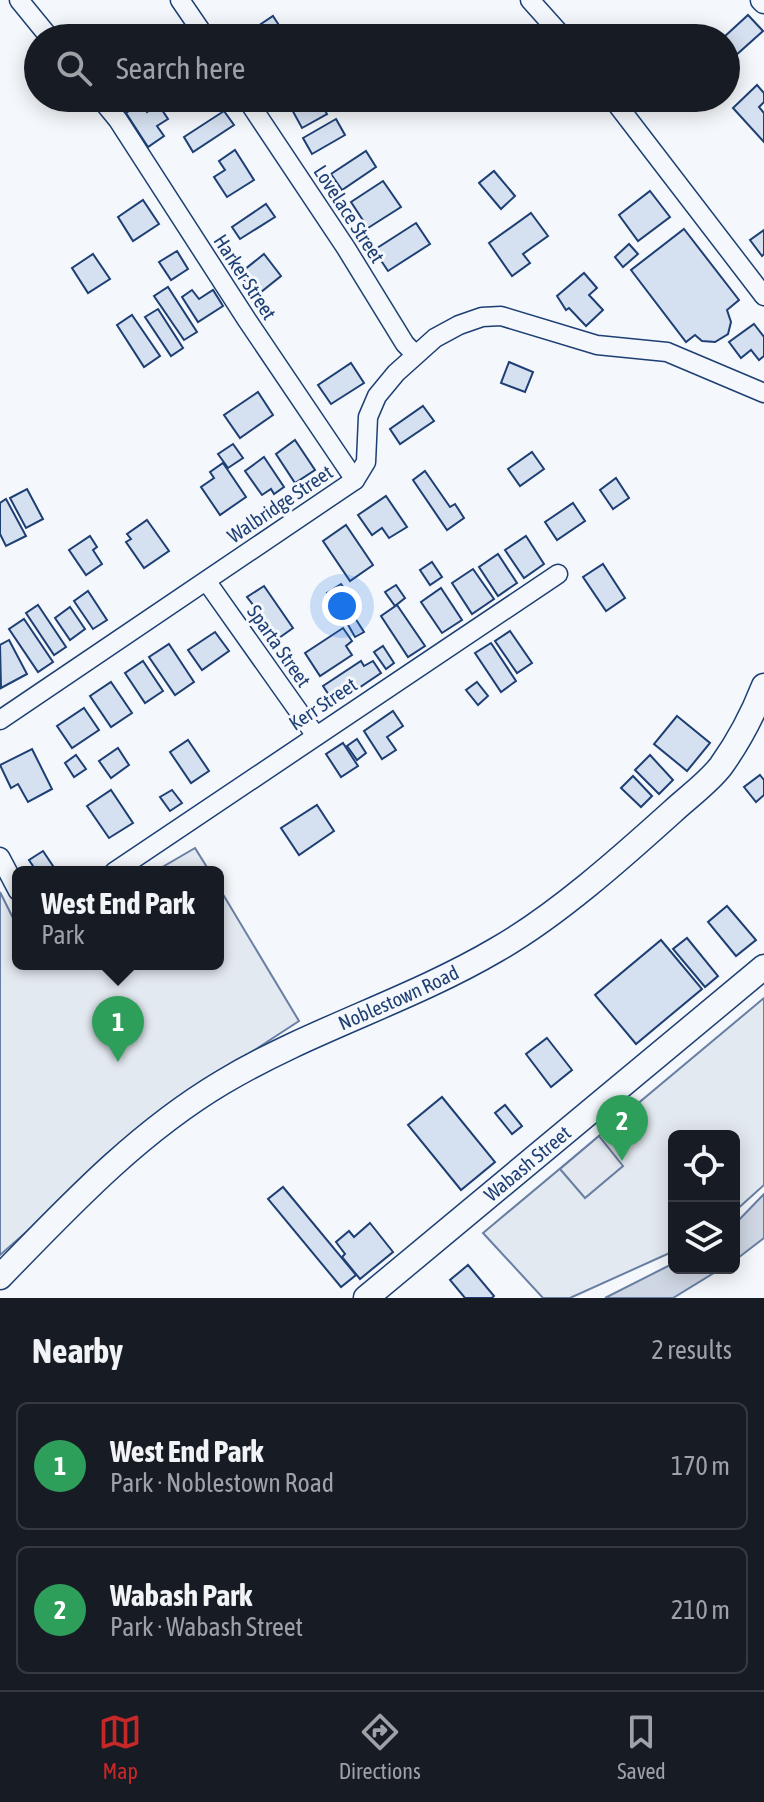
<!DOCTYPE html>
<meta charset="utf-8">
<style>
body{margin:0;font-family:"Asap Condensed",sans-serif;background:#242831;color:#f1f3f6}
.controls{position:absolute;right:24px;bottom:24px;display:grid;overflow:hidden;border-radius:12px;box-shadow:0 4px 20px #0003}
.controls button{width:72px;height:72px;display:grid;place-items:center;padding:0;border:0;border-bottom:2px solid #363941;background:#171b24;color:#f1f3f6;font:40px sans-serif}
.you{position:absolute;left:342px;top:606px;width:28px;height:28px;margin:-20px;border:6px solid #fff;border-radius:50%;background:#1a73e8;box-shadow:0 0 0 12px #1a73e833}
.badge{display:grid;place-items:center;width:52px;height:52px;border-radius:50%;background:#c62828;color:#fff;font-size:26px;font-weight:700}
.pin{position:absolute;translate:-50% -66px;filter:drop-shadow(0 2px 4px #0008)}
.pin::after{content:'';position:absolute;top:42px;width:28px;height:24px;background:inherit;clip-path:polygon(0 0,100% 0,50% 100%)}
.popup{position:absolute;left:12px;top:866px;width:212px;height:104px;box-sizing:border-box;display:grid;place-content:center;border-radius:12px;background:#171b24;filter:drop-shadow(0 2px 6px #0005);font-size:26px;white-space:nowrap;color:#9ea1a6}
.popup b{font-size:30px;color:#f1f3f6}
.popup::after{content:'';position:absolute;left:50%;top:100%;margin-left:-16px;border:16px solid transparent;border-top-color:#171b24}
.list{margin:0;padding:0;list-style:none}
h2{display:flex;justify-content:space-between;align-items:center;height:104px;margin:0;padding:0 32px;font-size:34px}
h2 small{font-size:26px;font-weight:400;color:#9ea1a6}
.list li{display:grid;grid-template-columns:52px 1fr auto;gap:24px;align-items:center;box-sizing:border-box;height:128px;margin:0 16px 16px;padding:0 16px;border:2px solid #363941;border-radius:12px}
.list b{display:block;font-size:30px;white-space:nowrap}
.list p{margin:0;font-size:26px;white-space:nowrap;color:#9ea1a6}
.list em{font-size:26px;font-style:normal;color:#9ea1a6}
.icon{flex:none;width:44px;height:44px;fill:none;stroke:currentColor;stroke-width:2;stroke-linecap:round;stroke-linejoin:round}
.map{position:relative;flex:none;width:764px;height:1298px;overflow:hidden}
.search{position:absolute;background:#171b24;box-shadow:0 4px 20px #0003;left:24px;right:24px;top:24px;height:88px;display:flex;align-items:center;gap:20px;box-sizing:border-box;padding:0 28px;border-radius:44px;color:#9ea1a6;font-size:30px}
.sheet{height:392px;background:#171b24}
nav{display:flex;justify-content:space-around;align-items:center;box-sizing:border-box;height:112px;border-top:2px solid #363941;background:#171b24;font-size:22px;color:#9ea1a6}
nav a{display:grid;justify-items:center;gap:4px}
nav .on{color:#c62828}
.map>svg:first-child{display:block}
</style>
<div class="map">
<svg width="764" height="1298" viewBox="0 0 764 1298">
<rect width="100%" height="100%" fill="#f4f7fb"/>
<g fill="#e3e9f0" stroke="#687fa3" stroke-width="2">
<path d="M195 848 210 872H154Z"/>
<path d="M218 886 299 1021 172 1104 0 1255V892L18 928V964H218Z"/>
<path d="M764 998V1185L734 1212V1136H674V1251L570 1298H543L483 1233Z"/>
</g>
<path fill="#e3e8f0" stroke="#687fa3" stroke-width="2" d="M599 1136 623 1166 585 1198 560 1169Z"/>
<g fill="#cfd7e4" stroke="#687fa3" stroke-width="2">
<path d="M764 1194V1238L734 1261V1225Z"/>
<path d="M674 1263V1268H722L673 1298H605Z"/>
</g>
<g fill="#d5e0f0" stroke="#1d3f73" stroke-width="2">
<path d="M748 15 763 31 735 56 726 46V38H723Z"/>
<path d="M273 16 286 36 253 38 249 32Z"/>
<path d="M757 85 764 93V102L759 107 764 113V142L733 108Z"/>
<path d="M305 98H318L327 114 302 128 290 106Z"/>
<path d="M141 103 147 112 158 104 168 119 157 126 164 136 148 147 126 113Z"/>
<path d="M224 111 234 125 193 152 184 137Z"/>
<path d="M336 119 345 135 312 154 303 138Z"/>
<path d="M235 150 254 180 227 197 214 177 225 170 219 161Z"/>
<path d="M366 151 376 167 342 190 331 174Z"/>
<path d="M494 171 515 196 501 209 479 183Z"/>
<path d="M383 181 401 207 368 228 351 202Z"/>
<path d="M650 191 670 217 638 241 619 215Z"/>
<path d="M143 200 159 224 133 241 118 217Z"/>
<path d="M266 204 275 217 240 239 232 227Z"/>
<path d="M531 213 548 236 523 254 530 263 512 276 489 243Z"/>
<path d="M416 223 430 244 388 271 374 250Z"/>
<path d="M684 229 739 300 727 310 731 322 728 334 715 342 702 341 695 335 686 342 631 270Z"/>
<path d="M764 230V254L762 256 750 240Z"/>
<path d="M629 244 638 254 623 267 615 257Z"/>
<path d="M177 251 188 269 171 280 159 262Z"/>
<path d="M93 254 110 279 88 293 72 268Z"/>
<path d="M264 254 281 276 256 296 239 274Z"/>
<path d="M584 273 597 288 589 295 603 310 586 326 569 308 566 310 557 296Z"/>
<path d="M168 287 197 332 184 340 154 296Z"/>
<path d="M192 290 199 299 213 290 223 306 198 322 182 297Z"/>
<path d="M158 309 183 348 171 356 145 317Z"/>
<path d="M132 315 160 356 144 367 117 325Z"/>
<path d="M754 324 764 337V356L759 360 751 350 741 358 729 342Z"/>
<path d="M509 362 533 372 525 392 501 383Z"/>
<path d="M351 363 364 383 331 404 318 385Z"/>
<path d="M258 392 273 415 240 438 224 415Z"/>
<path d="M423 406 434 421 400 444 390 429Z"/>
<path d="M295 440 315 470 295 483 276 454Z"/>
<path d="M233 444 243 458 228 468 218 454Z"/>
<path d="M532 452 544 469 520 486 508 469Z"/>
<path d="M264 457 284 487 274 494 271 489 262 495 245 471Z"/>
<path d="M223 463 246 497 220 515 201 487 214 478 210 472Z"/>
<path d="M425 471 450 507 455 504 464 518 447 530 413 480Z"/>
<path d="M616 478 629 498 613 509 600 490Z"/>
<path d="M27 489 43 519 26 528 10 498Z"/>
<path d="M386 496 407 527 389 538 382 528 372 535 358 515Z"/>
<path d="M6 499 26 536 6 546 0 534V503Z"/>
<path d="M573 503 585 521 557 540 545 522Z"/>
<path d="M147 520 169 551 144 568 126 542 131 539 127 534Z"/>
<path d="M346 525 373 565 350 581 323 541Z"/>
<path d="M90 536 97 547 93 550 102 564 86 575 69 550Z"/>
<path d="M526 536 544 564 524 578 505 550Z"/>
<path d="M498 554 517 583 498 596 479 567Z"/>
<path d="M432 562 442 577 430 585 420 570Z"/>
<path d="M603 564 625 598 606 611 583 577Z"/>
<path d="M473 569 494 599 472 614 452 583Z"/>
<path d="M341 584 351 597 337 607 327 593Z"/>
<path d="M396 585 405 598 395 606 385 592Z"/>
<path d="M264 586 293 628 279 638 247 597Z"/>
<path d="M441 588 462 620 442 633 421 602Z"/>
<path d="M88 591 107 620 93 629 74 601Z"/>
<path d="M38 605 66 647 54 655 26 613Z"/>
<path d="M397 605 425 646 408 657 381 616Z"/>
<path d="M70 607 85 629 70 640 55 618Z"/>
<path d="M355 618 364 632 355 637 347 623Z"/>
<path d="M24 619 53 662 38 672 9 629Z"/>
<path d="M343 628 352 641 346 646 352 655 320 676 305 653Z"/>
<path d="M510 631 532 663 517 673 495 641Z"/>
<path d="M215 632 229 651 202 670 188 650Z"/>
<path d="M9 640 27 674 1 688 0 645Z"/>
<path d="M491 643 516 681 501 692 475 653Z"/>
<path d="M169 644 194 682 175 695 149 657Z"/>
<path d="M383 646 394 663 386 669 374 652Z"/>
<path d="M143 661 163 691 145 703 125 673Z"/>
<path d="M361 661 364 666 373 661 381 673 335 704 323 686Z"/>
<path d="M111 682 132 713 111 727 90 696Z"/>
<path d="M477 682 488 696 478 705 466 690Z"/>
<path d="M84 708 99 730 72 748 57 726Z"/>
<path d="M393 711 403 726 387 737 396 750 382 759 364 731Z"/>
<path d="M677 716 710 743 687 771 654 744Z"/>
<path d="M357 739 366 753 357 760 347 746Z"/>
<path d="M188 740 209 771 191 783 170 752Z"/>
<path d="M343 743 358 766 341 777 326 754Z"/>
<path d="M118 748 129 765 111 778 99 761Z"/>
<path d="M32 749 52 789 28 802 18 784 11 788 0 765Z"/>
<path d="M76 755 86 769 74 777 65 763Z"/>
<path d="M650 755 673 780 659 794 635 770Z"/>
<path d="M760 775 764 780V795L756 802 744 787Z"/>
<path d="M633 776 652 796 641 807 621 788Z"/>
<path d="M111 790 133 823 109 838 87 806Z"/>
<path d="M172 790 182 803 170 811 160 797Z"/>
<path d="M317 805 334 831 299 855 281 828Z"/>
<path d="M43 851 57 872H37L29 860Z"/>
<path d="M727 906 756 940 736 956 708 922Z"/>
<path d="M687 938 718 976 705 987 673 949Z"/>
<path d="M661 940 702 989 636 1044 595 995Z"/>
<path d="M547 1038 572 1070 551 1087 526 1054Z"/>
<path d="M442 1097 495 1162 461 1190 408 1125Z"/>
<path d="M505 1105 522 1126 512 1134 495 1113Z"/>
<path d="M283 1187 356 1275 341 1287 268 1199Z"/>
<path d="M370 1223 393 1252 360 1279 342 1257 345 1254 336 1242 349 1231 354 1237Z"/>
<path d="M468 1265 494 1296 492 1298H465L450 1280Z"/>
</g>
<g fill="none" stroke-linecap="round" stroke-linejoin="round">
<defs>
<g id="minor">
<path d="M19 0 50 38"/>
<path d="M180 0 206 38"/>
<path d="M530 0 564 38"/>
<path d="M100 98 118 120 247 320 355 480"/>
<path d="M246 98 346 248 405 344 415 354"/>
<path d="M612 98 764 296"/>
<path d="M207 582 316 736"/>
<path d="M0 720 355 480 366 462 368 417 377 396 396 373 435 338 459 325 482 317 501 316 597 345 667 352 764 393"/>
<path d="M0 857 18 891"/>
<path d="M114 872 558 574"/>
</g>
<path id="tertiary" d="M762 0 764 2"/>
<g id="secondary">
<path id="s1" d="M0 1277C69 1206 137 1133 223 1082 310 1030 409 1001 496 950 556 916 621 858 672 812 688 797 708 783 721 766 739 741 753 714 764 686"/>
<path id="s2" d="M366 1298 764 967"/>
</g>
</defs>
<use href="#minor" stroke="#1d3f73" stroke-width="21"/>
<use href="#tertiary" stroke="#1d3f73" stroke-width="25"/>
<use href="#secondary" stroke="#1d3f73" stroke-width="27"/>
<use href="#minor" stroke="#f4f7fb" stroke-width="18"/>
<use href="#tertiary" stroke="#f4f7fb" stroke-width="22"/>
<use href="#secondary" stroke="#f4f7fb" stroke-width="24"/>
</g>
<g text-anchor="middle" stroke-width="6" stroke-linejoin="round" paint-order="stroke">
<g font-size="20" fill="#1d3f73" stroke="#f4f7fb">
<text transform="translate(349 214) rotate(57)" y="7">Lovelace Street</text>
<text transform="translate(245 277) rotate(57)" y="7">Harker Street</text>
<text transform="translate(280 504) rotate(-34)" y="7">Walbridge Street</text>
<text transform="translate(279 646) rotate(55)" y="7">Sparta Street</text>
<text transform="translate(323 704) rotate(-34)" y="7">Kerr Street</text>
<text dy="7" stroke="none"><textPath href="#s1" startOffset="492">Noblestown Road</textPath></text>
<text dy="7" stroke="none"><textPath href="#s2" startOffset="210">Wabash Street</textPath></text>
</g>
</g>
</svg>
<div class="controls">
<button><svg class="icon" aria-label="locate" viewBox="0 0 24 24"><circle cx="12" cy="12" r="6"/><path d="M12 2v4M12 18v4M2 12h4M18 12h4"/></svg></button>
<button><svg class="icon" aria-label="layers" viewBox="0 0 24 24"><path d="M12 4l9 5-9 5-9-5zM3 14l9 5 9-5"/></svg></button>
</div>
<div class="you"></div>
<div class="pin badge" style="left:118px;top:1062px;background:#2e9e5b">1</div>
<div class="popup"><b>West End Park</b>Park</div>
<div class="pin badge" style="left:622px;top:1161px;background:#2e9e5b">2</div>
<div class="search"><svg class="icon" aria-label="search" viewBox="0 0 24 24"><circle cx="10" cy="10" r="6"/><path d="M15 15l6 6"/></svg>Search here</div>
</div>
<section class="sheet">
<h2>Nearby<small>2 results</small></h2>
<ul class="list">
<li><span class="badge" style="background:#2e9e5b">1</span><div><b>West End Park</b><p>Park · Noblestown Road</p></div><em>170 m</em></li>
<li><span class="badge" style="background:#2e9e5b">2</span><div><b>Wabash Park</b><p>Park · Wabash Street</p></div><em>210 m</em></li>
</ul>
</section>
<nav>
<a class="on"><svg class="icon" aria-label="map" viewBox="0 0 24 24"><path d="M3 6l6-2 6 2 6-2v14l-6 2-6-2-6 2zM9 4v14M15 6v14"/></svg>Map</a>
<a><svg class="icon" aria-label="directions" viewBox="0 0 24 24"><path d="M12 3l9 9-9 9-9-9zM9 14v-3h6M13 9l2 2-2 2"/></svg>Directions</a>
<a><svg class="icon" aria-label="saved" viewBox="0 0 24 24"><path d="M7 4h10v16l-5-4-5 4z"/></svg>Saved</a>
</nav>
